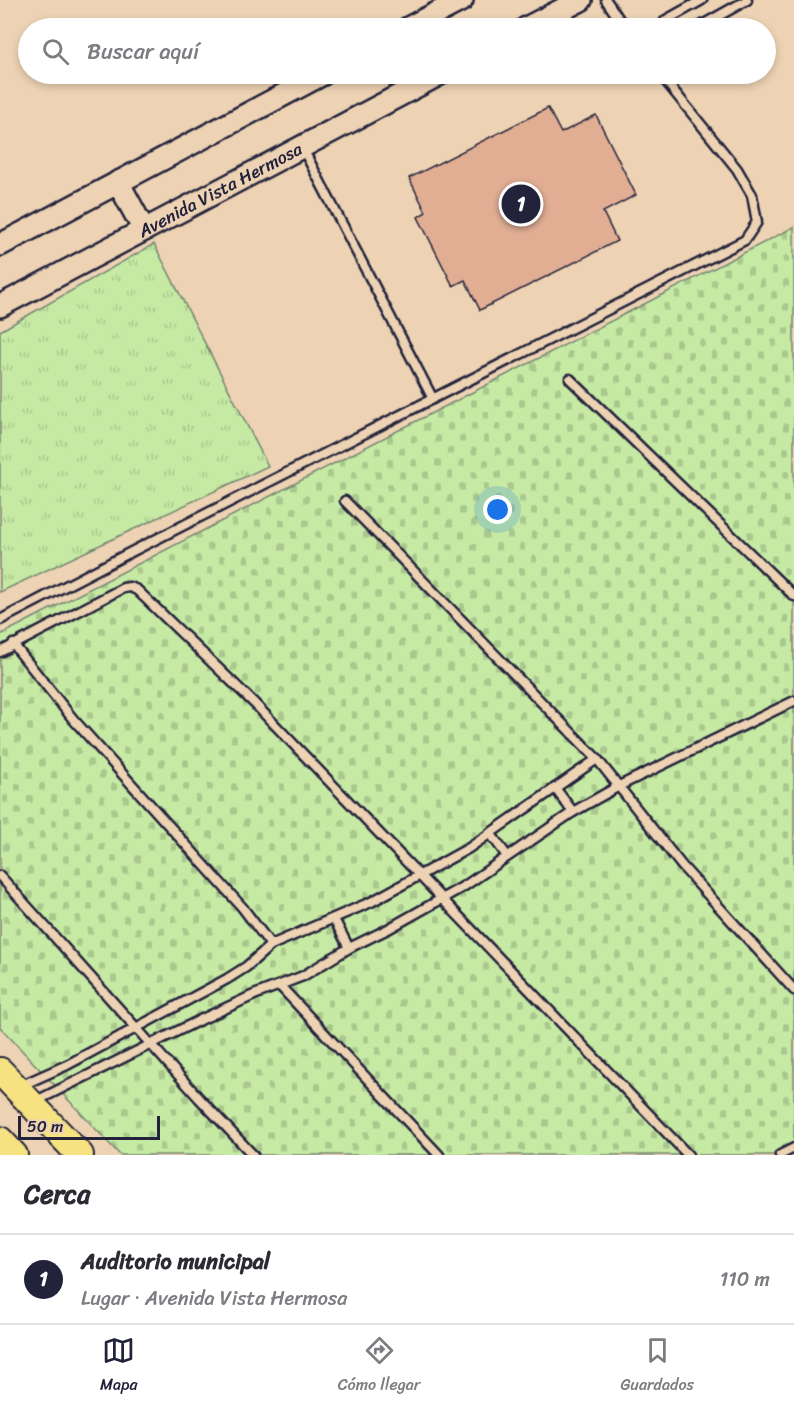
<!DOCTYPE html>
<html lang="es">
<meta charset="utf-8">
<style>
body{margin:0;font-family:Sriracha,sans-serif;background:#f2f2f3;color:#2b2b33}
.scale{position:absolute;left:18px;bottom:15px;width:142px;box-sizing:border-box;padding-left:6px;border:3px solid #22223b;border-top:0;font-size:16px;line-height:21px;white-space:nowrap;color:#22223b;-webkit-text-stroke:4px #edd3b4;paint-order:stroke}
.you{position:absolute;left:498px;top:510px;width:21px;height:21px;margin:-15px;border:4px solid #fff;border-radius:50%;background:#1a73e8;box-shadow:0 0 0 9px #1a73e833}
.badge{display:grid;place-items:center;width:39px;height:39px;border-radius:50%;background:#22223b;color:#fff;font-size:20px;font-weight:700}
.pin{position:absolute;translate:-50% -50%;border:3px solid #fff;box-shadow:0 2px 6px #0006}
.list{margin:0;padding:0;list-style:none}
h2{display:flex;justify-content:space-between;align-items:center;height:78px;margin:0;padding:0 24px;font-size:26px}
h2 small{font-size:20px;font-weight:400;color:#7c7c81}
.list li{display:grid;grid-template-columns:39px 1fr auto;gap:18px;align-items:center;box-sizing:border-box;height:90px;padding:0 24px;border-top:2px solid #e1e1e2}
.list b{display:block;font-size:22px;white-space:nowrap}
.list p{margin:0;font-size:20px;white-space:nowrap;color:#7c7c81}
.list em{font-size:20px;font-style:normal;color:#7c7c81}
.icon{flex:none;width:33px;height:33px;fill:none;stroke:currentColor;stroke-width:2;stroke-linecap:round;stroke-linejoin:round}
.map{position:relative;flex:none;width:794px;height:1155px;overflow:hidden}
.search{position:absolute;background:#fff;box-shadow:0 3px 9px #0003;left:18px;right:18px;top:18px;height:66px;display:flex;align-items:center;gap:15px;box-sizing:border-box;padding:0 21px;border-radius:33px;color:#7c7c81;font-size:22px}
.sheet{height:168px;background:#fff}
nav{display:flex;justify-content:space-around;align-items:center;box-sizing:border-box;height:84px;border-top:2px solid #e1e1e2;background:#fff;font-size:16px;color:#7c7c81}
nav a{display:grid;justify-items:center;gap:3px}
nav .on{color:#22223b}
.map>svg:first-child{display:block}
</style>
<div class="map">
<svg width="794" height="1155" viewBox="0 0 794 1155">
<defs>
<pattern id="grass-tufts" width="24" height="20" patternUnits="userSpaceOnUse" patternTransform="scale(1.5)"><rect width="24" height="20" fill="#c6eaa4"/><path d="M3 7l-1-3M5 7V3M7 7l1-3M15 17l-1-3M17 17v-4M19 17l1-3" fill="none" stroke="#aac88e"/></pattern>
<pattern id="cemetery-stones" width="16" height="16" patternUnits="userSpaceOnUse" patternTransform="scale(1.5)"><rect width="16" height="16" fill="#c6eaa4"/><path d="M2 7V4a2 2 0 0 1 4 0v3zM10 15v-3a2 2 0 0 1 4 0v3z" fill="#aac88e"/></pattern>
</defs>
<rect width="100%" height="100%" fill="#edd3b4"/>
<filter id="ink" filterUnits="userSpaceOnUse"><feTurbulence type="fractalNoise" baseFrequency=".0167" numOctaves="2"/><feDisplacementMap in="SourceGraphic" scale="12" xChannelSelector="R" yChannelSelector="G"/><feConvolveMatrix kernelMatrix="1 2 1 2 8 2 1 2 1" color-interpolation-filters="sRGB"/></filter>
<g filter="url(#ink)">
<path fill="url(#grass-tufts)" stroke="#748670" stroke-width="1.5" d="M154 244 268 466 0 592V331Z"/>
<path fill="url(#cemetery-stones)" stroke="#748670" stroke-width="1.5" d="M794 227V1155H120L0 1027V635Z"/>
<path fill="#e1ae94" stroke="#22223b" stroke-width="1.5" d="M548 108 561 133 596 115 636 195 603 212 617 241 480 310 465 280 453 286 418 217 426 212 409 178Z"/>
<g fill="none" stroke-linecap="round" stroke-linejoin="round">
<defs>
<g id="service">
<path d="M606 0 625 28"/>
<path d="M660 28 666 20 702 0"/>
<path d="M697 28 747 0"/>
<path d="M302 147 433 399"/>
<path d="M570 379 794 596"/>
<path d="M345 501 597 759 682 866 794 990"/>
<path d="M0 620 133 551 745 240 757 222 752 195 737 169 660 74"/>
<path d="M13 644 73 719 242 907 271 945"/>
<path d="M0 652 123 588 130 587 137 590 254 703 688 1155"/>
<path d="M555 788 573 812"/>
<path d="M490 833 507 856"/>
<path d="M0 876 199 1098 253 1155"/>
<path d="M334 919 349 948"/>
<path d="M280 986 439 1155"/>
<path d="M20 1086 67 1065 227 979 246 967 271 945 371 902 469 848 597 759"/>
<path d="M34 1102 198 1021 254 995 303 976 349 948 388 929 466 885 573 812 619 786 794 701"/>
<path d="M780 1155 794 1148"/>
</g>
<g id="tertiary">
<path d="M408 28 462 0"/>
<path d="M526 28 581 0"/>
<path d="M118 182 144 230"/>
<path d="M0 245 323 74"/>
<path id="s1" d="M0 306 440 74"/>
</g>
<g id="primary">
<path d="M0 1071 80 1155"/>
<path d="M0 1140 14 1155"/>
</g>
</defs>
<use href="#service" stroke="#22223b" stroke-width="13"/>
<use href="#tertiary" stroke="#22223b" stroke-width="26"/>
<use href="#primary" stroke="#22223b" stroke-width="30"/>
<use href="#service" stroke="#edd3b4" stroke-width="8"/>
<use href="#tertiary" stroke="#edd3b4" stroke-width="21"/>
<use href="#primary" stroke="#f6e281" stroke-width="26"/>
</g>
</g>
<g text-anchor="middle" stroke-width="4.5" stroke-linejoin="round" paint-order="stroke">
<g font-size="18" fill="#22223b" stroke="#edd3b4">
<text dy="6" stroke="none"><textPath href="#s1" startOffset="249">Avenida Vista Hermosa</textPath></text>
</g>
</g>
</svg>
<div class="scale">50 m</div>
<div class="you"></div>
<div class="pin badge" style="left:521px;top:204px">1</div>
<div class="search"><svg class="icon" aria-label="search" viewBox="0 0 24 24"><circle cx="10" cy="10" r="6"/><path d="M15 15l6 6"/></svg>Buscar aquí</div>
</div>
<section class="sheet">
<h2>Cerca<small></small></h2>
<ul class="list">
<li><span class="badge">1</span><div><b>Auditorio municipal</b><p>Lugar · Avenida Vista Hermosa</p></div><em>110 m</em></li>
</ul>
</section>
<nav>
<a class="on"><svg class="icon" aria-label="map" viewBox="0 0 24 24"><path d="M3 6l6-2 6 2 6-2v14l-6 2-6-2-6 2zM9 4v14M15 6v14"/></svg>Mapa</a>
<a><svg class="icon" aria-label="directions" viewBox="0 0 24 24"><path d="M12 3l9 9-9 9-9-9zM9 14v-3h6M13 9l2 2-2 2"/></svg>Cómo llegar</a>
<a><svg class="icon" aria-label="saved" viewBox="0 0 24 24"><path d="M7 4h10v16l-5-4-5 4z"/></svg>Guardados</a>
</nav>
